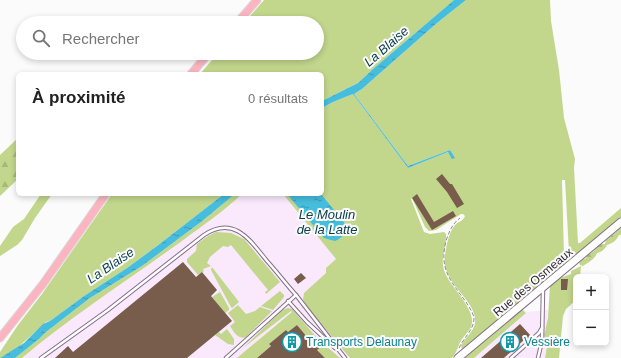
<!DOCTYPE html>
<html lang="fr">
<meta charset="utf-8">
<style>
body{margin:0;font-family:Helvetica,sans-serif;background:#f6f6f6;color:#222}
.controls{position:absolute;right:12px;bottom:12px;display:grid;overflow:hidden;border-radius:6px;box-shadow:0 2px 6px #0003}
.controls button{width:36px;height:36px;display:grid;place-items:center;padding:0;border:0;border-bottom:1px solid #e0e0e0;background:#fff;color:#222;font:20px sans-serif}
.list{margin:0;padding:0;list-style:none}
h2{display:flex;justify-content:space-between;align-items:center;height:52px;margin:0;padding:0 16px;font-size:17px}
h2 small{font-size:13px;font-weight:400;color:#767676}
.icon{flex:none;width:22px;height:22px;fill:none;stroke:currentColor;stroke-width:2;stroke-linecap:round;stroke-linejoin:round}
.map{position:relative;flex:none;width:621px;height:358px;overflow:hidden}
.search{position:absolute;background:#fff;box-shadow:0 2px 6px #0003;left:16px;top:16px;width:308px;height:44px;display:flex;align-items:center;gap:10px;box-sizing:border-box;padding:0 14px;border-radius:22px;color:#767676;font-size:15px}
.panel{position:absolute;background:#fff;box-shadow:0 2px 6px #0003;left:16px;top:72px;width:308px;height:124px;border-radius:6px}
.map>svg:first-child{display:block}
</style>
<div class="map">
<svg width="621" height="358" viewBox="0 0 621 358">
<defs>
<pattern id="forest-firs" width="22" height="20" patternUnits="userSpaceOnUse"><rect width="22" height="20" fill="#c2d68c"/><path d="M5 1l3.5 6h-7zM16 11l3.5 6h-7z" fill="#a7b879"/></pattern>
<pattern id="water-ripples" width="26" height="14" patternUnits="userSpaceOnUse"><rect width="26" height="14" fill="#47bddd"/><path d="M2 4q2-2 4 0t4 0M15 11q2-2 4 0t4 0" fill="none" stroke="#3c9ab4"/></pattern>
</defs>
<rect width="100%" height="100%" fill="#fbfbfb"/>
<g fill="#fae8fd">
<path d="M242 194H283L336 259 326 268V273L305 293 361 358H22L83 310 163 255 229 206Z"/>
<path d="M548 310 547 327 544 336 548 340 545 358H474L527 312Z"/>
</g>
<g fill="#c2d68c">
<path d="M264 0H454L373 69 358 83 322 101V74H200L218 53H317V23H244Z"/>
<path d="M466 0H550L551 21 559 70 564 118 575 159 574 168 578 243H580L621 208V219L578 254 571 256 569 253 565 180H562L564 257 567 255 568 256 567 263 465 348 462 349 461 346C464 338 474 332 475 323 478 300 441 284 445 256 446 246 449 231 456 224 460 221 463 221 465 216L463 214H461L436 230 429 231 425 227 412 198 411 199 424 232 430 234 444 232 446 234C447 247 440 256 444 270 449 287 478 309 471 327 469 331 465 335 462 339 458 345 457 353 452 358H350L306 306 303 299 304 293 326 273V268L336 259 283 194H322V108L333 102 353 94 408 168 448 152 454 158 450 150 408 166 354 94 362 89 437 23Z"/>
<path d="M41 194H52L35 218 22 240 17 245 0 256V246L13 227 24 219Z"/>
<path d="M112 194H224L157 246 127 268 84 296 50 321 46 322 16 349 0 358V352L18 325 42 294Z"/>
<path d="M235 194H242C224 211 202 226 182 241 128 280 73 315 22 358H15L39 339 46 332 90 298 142 266 201 222Z"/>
<path d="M216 232 231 233 244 239 280 282 266 294 265 292 268 290 231 245 228 247 223 246 210 257 207 263 211 266 203 269 204 271 198 275 187 262V259L196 251 197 244 208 236Z"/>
<path d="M581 266 580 277H576V300L566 309 563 316 559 358H545L548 340 544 336 548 318 550 285 557 279 571 274V271Z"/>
<path d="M212 267 239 302 232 308 231 307 211 270Z"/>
<path d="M280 291 284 295V297L273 310 261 306Z"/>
<path d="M220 292 229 308V310L225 313 212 297Z"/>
<path d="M238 305 246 314 255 311 260 307 272 311 246 337C238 340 234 332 230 326L235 322 228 313Z"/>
<path d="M288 308 292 309 318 339 340 358H325L317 350V340L313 344 297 325 288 332 286 330 269 344 271 346 257 358H237L292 312 291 311 243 348 282 310Z"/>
<path d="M522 309 526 313 474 358H463Z"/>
<path d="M227 329 234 339V345L228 344 215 335 219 332 221 334Z"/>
</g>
<g fill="url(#forest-firs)">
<path d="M18 138V179L0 196V155Z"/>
<path d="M621 226V235H619C616 241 613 243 607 245 604 250 602 252 597 253 595 259 589 262 583 266L580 265 579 263 583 259H585L588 255 594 251 596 248 601 244H605L606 240 616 232Z"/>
</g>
<g fill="url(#water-ripples)">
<path d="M454 0H466L437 23 362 89 354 94 408 166 450 150 455 158 452 159 448 152 408 168 353 94 333 102 322 108V101L358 83 373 69Z"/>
<path d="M224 194H235L201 222 142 266 90 298 46 332 39 339 15 358H0L24 343 43 324 50 321 84 296 127 268 157 246Z"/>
<path d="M287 194H321L347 226C349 232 340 239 335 241L324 238Z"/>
</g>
<g fill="#795d4c">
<path d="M442 174 450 184H452L464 204 457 208 447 192 436 179Z"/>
<path d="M417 194 434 222 453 211 456 216 432 230 412 198Z"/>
<path d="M183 262 196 277 202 272 217 290 211 296 232 321 187 358H55L68 346 73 352Z"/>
<path d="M301 273 306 278 298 284 294 279Z"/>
<path d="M561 279H568L567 290H561Z"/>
<path d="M520 324 531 336 526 341 525 339 504 358H481Z"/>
<path d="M297 325 313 344 317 340 322 346 317 350 325 358H257L271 346 269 344 286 330 288 332Z"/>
</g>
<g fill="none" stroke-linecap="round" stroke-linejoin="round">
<defs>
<g id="service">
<path d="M296 295 345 358"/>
<path d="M288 301 307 322 335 348"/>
<path d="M41 358 108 310 204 235C234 215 250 240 267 261 277 272 286 284 296 295L226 358"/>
<path d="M511 358 539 333 542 328"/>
<path d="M538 358 542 341 543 289"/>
</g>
<path id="secondary" d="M458 358 621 222"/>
<g id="primary">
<path d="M237 23 257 0"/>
<path d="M191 74 209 53"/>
<path d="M0 338 43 284 106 194"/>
</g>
</defs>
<use href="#service" stroke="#846f88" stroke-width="4.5"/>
<use href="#secondary" stroke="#846f88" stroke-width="9"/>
<use href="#primary" stroke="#dad8da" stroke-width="9"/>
<path stroke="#918c91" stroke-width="1" stroke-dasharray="4 2" stroke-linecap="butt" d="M459 348C464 337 474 330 474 318 473 312 469 307 466 302 450 280 439 269 446 241 449 232 452 224 460 218"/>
<use href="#service" stroke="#fff" stroke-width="2.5"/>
<use href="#secondary" stroke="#fff" stroke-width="7"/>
<use href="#primary" stroke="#fcb5c0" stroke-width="7"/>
</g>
<defs>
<symbol id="building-ring" viewBox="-11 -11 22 22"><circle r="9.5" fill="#fbfbfb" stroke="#0f9aa8" stroke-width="1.5"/><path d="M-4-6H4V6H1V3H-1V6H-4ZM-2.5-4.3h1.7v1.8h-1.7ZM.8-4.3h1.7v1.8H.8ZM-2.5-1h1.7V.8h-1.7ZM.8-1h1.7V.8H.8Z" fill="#0f9aa8"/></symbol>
</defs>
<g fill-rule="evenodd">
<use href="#building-ring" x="281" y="331" width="22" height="22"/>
<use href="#building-ring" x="499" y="331" width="22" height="22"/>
</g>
<g text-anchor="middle" stroke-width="4" stroke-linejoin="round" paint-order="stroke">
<g font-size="12" fill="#322933" stroke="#fbfbfb">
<text transform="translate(533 282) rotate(-40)" y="4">Rue des Osmeaux</text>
</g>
<g font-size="12" fill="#0d838f" stroke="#fbfbfb" text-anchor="start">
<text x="306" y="346">Transports Delaunay</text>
<text x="524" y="346">Vessière</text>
</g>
<g font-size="13" font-style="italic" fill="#0b404d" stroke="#fbfbfb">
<text transform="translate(386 46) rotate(-41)" y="5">La Blaise</text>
<text x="327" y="219">Le Moulin<tspan x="327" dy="15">de la Latte</tspan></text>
<text transform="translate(110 265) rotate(-34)" y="5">La Blaise</text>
</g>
</g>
</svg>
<div class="controls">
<button>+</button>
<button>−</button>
</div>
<div class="search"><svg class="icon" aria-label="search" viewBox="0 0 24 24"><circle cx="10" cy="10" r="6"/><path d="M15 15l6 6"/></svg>Rechercher</div>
<section class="panel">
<h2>À proximité<small>0 résultats</small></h2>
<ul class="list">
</ul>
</section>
</div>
